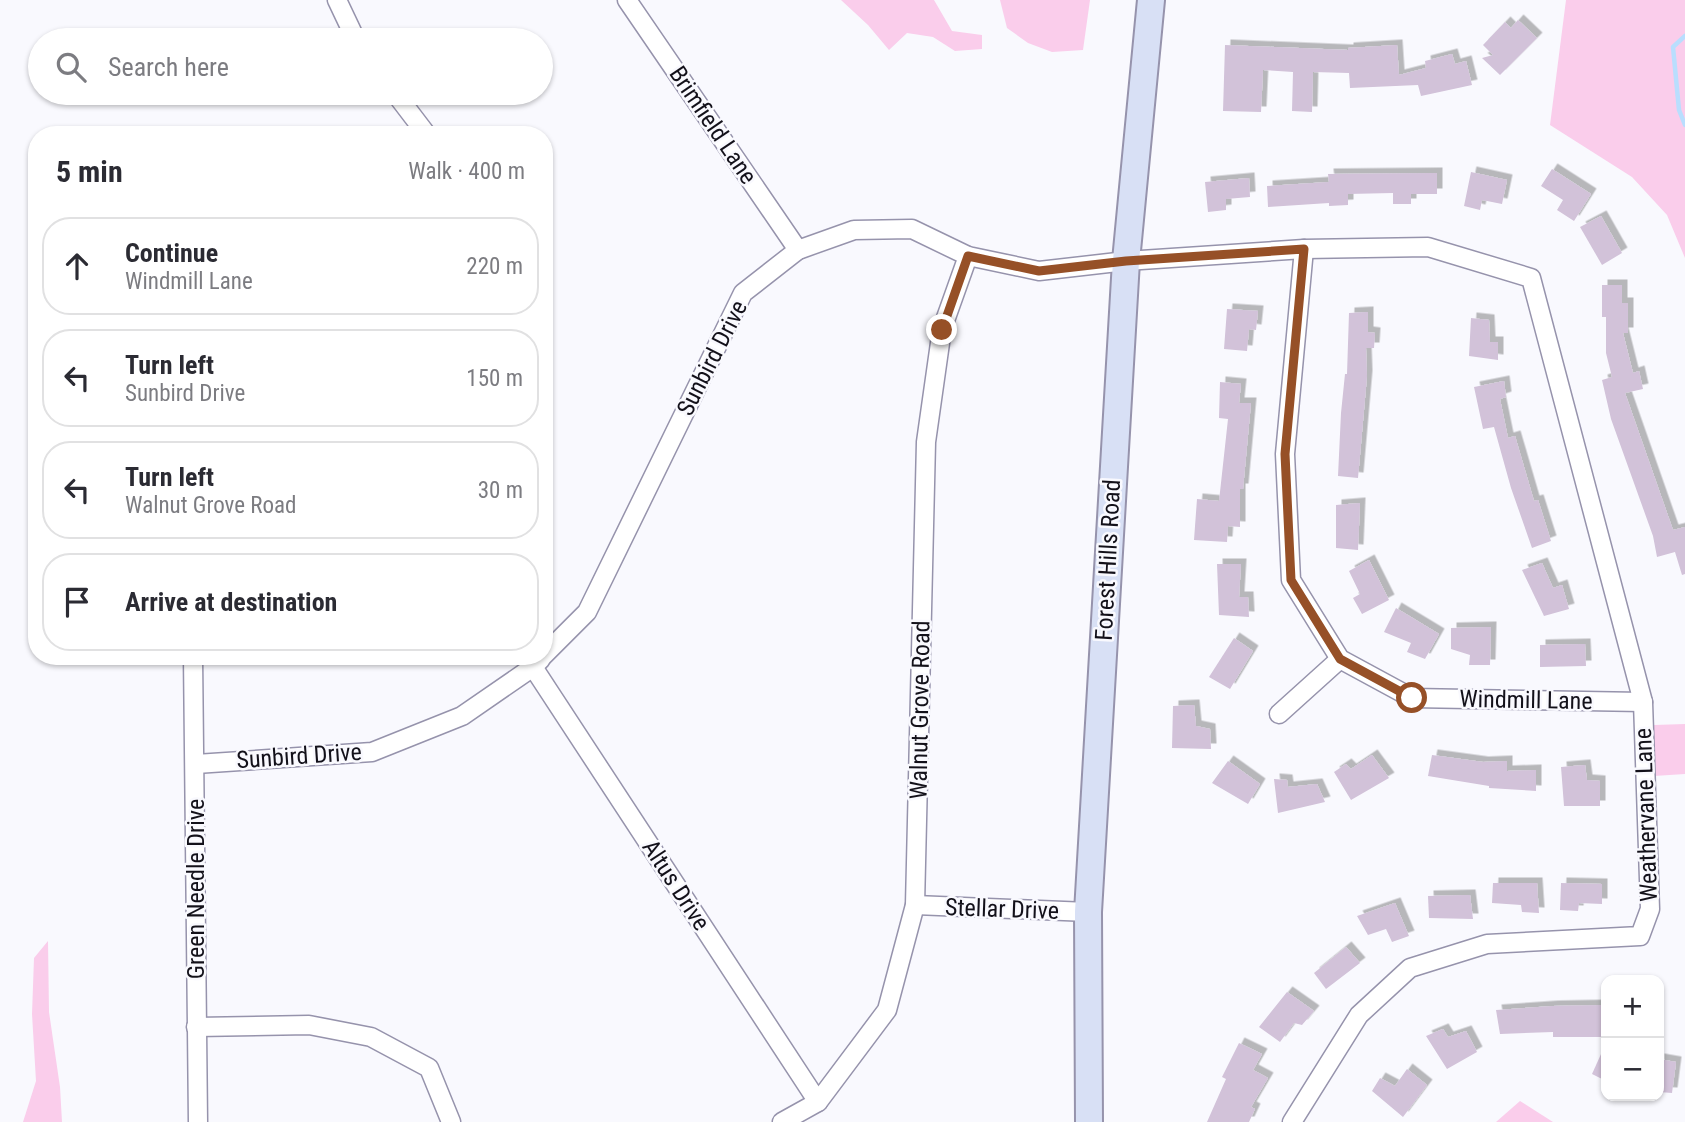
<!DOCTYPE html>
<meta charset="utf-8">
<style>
body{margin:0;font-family:"Roboto Condensed",sans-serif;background:#f2f2f3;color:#2b2b33}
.controls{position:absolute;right:21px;bottom:21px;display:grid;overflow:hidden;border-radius:14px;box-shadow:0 2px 5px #0004}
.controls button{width:63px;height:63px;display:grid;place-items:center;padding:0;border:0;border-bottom:2px solid #e1e1e2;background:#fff;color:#2b2b33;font:35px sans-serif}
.stop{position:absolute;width:21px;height:21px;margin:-16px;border:5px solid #965027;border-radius:50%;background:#fff}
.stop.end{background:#965027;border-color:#fff;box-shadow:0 2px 7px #0008}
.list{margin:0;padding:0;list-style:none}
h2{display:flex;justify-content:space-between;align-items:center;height:91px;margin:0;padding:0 28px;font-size:30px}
h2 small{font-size:23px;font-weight:400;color:#7c7c81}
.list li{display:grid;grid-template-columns:46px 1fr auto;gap:21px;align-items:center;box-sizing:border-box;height:98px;margin:0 14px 14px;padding:0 14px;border:2px solid #e1e1e2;border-radius:28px}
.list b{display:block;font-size:26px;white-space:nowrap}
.list p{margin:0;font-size:23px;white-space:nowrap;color:#7c7c81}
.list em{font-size:23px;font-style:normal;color:#7c7c81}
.icon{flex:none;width:38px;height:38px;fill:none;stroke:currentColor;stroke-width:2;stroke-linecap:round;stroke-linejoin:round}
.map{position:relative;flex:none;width:1685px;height:1122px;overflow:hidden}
.search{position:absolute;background:#fff;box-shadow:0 2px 5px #0004;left:28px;top:28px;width:525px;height:77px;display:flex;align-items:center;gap:18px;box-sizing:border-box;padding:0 24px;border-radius:38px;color:#7c7c81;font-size:26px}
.panel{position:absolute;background:#fff;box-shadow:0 2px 5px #0004;left:28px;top:126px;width:525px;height:539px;border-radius:28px}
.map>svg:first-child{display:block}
</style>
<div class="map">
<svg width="1685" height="1122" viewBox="0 0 1685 1122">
<defs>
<filter id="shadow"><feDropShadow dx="5.5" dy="-5.5" stdDeviation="0" flood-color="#0004"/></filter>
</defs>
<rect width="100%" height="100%" fill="#f9f9fe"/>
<g fill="#facdeb">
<path d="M841 0H934L952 31 982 35V49L955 51 933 37 907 33 889 50 868 25Z"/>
<path d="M1000 0H1090L1083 50 1052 52 1028 43 1007 28Z"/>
<path d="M1566 0H1685V258L1667 215 1632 177 1550 125Z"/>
<path d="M1685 724V774L1654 776V725Z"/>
<path d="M48 941 49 1012 60 1087 62 1122H23L36 1081 32 1014 34 958Z"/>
<path d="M1520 1101 1553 1122H1496Z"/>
</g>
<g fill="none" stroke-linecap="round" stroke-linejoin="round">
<path stroke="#b9defe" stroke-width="4.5" d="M1685 36 1673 47 1679 110 1685 125"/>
</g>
<g fill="#d2c2d9" filter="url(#shadow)">
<path d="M1518 20 1537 38 1500 75 1482 58 1493 55 1483 45 1505 22 1511 28Z"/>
<path d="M1225 45 1348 50V48L1397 45 1399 75 1426 68 1425 61 1452 54 1455 64 1466 61 1472 85 1421 96 1418 85 1350 88 1349 73 1313 72 1312 112 1292 111 1293 72 1263 70 1261 112 1223 111Z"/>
<path d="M1552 169 1591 194 1574 221 1557 210 1563 200 1541 186Z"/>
<path d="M1471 172 1507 180 1502 204 1482 200 1480 210 1464 206Z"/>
<path d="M1437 173V194H1411V204H1393V193L1348 194V205L1329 206V203L1268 207 1267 186 1329 182 1328 174Z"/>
<path d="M1249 178 1250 197 1226 199V210L1208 212 1205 182Z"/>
<path d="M1601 216 1622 253 1602 265 1580 227Z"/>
<path d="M1602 285H1622V303H1628V333H1623L1633 373 1639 371 1643 389 1625 393 1673 530 1685 527V574L1682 575 1675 552 1657 557 1653 536 1611 419 1602 380 1612 377 1606 353V317H1602Z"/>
<path d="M1227 309 1258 311 1256 330 1249 329 1247 351 1224 349Z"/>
<path d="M1368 312V332L1375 333 1374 348H1366L1367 376 1358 478 1338 476 1341 413 1345 374H1347L1349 313Z"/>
<path d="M1471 318 1489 320 1490 342H1498V360L1469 356Z"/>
<path d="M1504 381 1506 397 1500 399 1508 438 1515 436 1534 501 1538 500 1551 541 1532 548 1511 488 1494 427 1483 429 1474 387Z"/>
<path d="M1220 382 1241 384 1239 403H1251L1243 489H1240V527L1228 526 1227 542 1194 540 1197 499 1219 501 1228 419 1219 418Z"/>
<path d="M1360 503 1358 550 1336 548V505Z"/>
<path d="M1369 560 1389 600 1362 614 1353 598 1360 594 1349 571Z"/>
<path d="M1542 563 1553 588 1562 585 1569 609 1544 616 1522 570Z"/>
<path d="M1217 564H1241L1239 597H1248L1249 617 1219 615Z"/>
<path d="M1396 608 1439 634 1425 659 1407 652 1411 643 1384 632Z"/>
<path d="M1491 627 1490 665H1469L1470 655 1451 649V628Z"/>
<path d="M1234 638 1253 651 1230 689 1209 677Z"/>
<path d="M1585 644 1586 666 1540 667V645Z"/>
<path d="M1194 705 1196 726 1210 729 1211 749 1172 748 1173 706Z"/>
<path d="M1372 755 1389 778 1351 800 1334 772 1346 764 1351 769Z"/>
<path d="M1432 755 1483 762 1507 761V771L1536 770V791L1489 788V786L1428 776Z"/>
<path d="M1228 761 1260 784 1248 804 1212 783Z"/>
<path d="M1585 765 1587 780 1600 781V806H1564L1561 767Z"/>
<path d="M1274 779 1287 780 1288 787 1317 784 1325 802 1278 813Z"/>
<path d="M1493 883H1537L1539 913 1522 912 1521 905 1492 903Z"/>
<path d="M1561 883 1602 884V904L1579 903 1578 911 1560 910Z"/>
<path d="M1470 895 1473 919 1429 918 1428 896Z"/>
<path d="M1395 903 1409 936 1392 942 1386 929 1368 935 1357 916Z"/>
<path d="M1346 947 1360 963 1326 989 1314 973Z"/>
<path d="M1287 992 1314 1011 1302 1025 1294 1023 1280 1042 1259 1027Z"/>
<path d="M1606 1005V1037H1553V1032L1500 1034 1496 1010 1553 1006Z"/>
<path d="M1443 1029 1448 1037 1466 1031 1477 1052 1447 1069 1426 1036Z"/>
<path d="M1239 1043 1262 1054 1253 1070 1268 1078 1251 1107 1255 1109 1249 1122H1207L1226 1079 1222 1077Z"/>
<path d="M1606 1043V1081L1592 1074Z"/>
<path d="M1659 1059 1676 1062 1672 1093 1659 1092Z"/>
<path d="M1407 1069 1427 1085 1403 1117 1372 1091 1380 1078 1395 1086Z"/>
</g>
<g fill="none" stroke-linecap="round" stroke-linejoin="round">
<defs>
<g id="street">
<path d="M337 0 356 40"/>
<path d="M627 0 798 250"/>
<path d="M395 93 427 135"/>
<path d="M1304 249 1285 454 1291 580 1340 659 1412 698 1643 702"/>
<path d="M544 655 587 612 743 293 798 250 854 230 912 229 968 256 1039 271 1126 261 1304 249 1428 247 1531 278 1643 702 1650 909 1640 936 1487 944 1410 968 1359 1015 1292 1122"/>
<path d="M193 656 198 1122"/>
<path d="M533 667 818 1102"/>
<path d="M1279 714 1340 659"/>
<path d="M196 764 372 752 462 716 533 667 541 659"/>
<path d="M915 905 1088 912"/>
<path d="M196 1027 309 1025 371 1037 429 1068 451 1122"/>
<path d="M782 1122 818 1102 887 1010 915 905 926 442 942 329 968 256"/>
</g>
<path id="secondary" d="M1089 1122 1088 912 1126 261 1151 0"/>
</defs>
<use href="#street" stroke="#9693ac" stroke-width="21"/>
<use href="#secondary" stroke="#9693ac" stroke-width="30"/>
<use href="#street" stroke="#fff" stroke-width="18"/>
<use href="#secondary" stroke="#d8e0f5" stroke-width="26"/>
</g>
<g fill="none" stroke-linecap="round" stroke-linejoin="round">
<path stroke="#965027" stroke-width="9" d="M942 330 968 256 1039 271 1126 261 1304 249 1285 454 1291 580 1340 659 1412 698"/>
</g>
<g text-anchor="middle" stroke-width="5" stroke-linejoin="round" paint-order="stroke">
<g font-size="24" fill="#13111a" stroke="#f9f9fe">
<text transform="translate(713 125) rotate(56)" y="8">Brimfield Lane</text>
<text transform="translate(712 358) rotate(-63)" y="8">Sunbird Drive</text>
<text transform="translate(1108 560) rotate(-87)" y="8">Forest Hills Road</text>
<text transform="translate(1526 700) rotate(1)" y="8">Windmill Lane</text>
<text transform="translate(920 710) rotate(-89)" y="8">Walnut Grove Road</text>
<text transform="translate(299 756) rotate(-4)" y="8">Sunbird Drive</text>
<text transform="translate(1646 815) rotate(-92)" y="8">Weathervane Lane</text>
<text transform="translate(676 885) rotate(57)" y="8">Altus Drive</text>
<text transform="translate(196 889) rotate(-90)" y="8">Green Needle Drive</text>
<text transform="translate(1002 909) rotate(2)" y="8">Stellar Drive</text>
</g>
</g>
</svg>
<div class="controls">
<button>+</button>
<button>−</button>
</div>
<div class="stop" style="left:1412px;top:698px"></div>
<div class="stop end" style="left:942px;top:330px"></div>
<div class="search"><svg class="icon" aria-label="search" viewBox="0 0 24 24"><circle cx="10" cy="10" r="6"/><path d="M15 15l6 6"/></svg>Search here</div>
<section class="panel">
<h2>5 min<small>Walk · 400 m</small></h2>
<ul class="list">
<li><svg class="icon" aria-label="ahead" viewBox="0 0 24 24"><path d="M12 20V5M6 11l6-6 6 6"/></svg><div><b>Continue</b><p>Windmill Lane</p></div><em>220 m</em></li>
<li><svg class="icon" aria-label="left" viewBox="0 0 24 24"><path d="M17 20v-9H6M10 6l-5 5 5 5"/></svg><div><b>Turn left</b><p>Sunbird Drive</p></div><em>150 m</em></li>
<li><svg class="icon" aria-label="left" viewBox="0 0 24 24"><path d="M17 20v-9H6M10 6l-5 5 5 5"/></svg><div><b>Turn left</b><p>Walnut Grove Road</p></div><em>30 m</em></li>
<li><svg class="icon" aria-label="arrive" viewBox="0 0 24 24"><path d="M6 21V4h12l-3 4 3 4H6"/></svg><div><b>Arrive at destination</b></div></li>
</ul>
</section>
</div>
